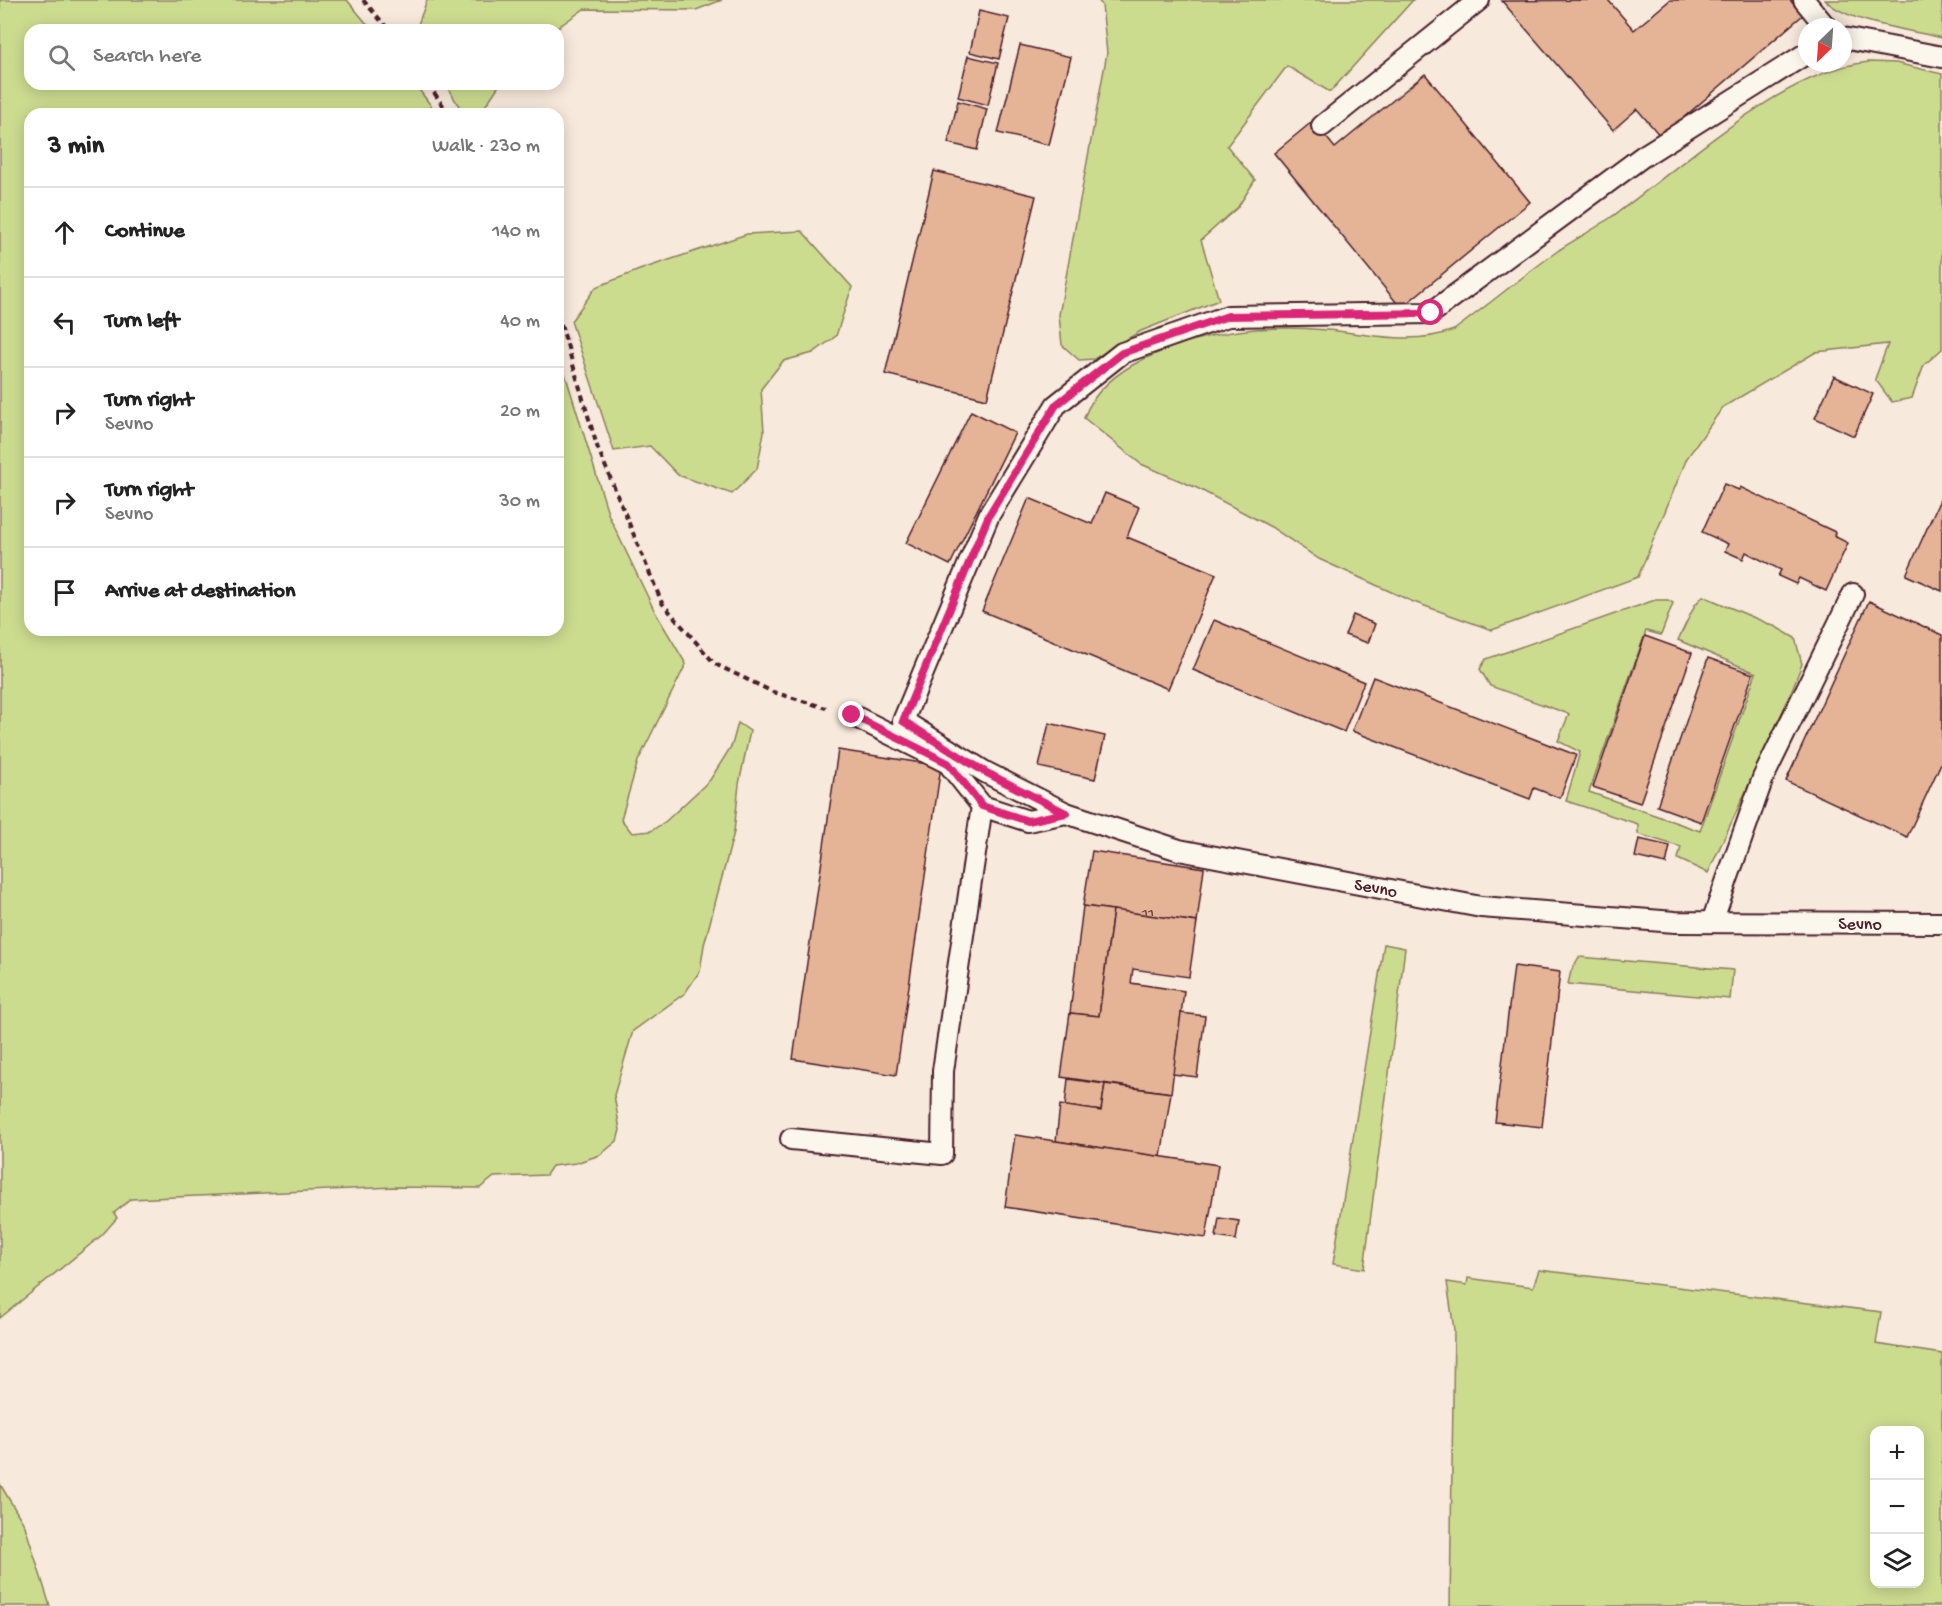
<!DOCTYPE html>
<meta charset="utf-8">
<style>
body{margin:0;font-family:"Gochi Hand",sans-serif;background:#f6f6f6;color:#222}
.controls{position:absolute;right:18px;bottom:18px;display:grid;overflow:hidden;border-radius:12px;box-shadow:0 3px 15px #0003}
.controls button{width:54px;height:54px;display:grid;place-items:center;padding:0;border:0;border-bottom:2px solid #e0e0e0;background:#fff;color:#222;font:30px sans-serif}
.compass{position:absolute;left:1798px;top:18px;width:54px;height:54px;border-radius:50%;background:#fff;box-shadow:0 3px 15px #0003;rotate:205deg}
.stop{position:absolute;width:18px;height:18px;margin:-14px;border:4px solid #db2777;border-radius:50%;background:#fff}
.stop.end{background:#db2777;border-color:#fff;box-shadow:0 2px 6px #0008}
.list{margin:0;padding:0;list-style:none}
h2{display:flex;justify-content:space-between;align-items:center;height:78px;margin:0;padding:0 24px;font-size:26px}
h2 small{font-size:20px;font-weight:400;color:#767676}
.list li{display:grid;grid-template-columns:39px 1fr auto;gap:18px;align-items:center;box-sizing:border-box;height:90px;padding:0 24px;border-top:2px solid #e0e0e0}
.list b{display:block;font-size:22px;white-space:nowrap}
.list p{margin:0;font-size:20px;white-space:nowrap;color:#767676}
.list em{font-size:20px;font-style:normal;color:#767676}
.icon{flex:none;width:33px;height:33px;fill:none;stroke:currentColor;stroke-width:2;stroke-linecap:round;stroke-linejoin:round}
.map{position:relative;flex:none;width:1942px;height:1606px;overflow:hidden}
.search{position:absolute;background:#fff;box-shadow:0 3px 15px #0003;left:24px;top:24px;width:540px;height:66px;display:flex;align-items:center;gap:15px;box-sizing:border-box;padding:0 21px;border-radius:18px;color:#767676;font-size:22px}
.panel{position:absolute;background:#fff;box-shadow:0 3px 15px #0003;left:24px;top:108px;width:540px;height:528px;border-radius:18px}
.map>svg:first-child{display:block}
</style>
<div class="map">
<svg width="1942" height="1606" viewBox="0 0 1942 1606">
<rect width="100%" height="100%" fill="#f7e9db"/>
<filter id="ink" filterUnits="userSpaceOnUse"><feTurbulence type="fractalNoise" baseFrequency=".0167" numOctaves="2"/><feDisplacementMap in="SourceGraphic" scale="12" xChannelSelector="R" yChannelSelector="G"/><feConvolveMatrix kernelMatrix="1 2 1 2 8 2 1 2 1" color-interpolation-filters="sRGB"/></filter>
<g filter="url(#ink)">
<g fill="#ccdc8f" stroke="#8b7e5d" stroke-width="1.5" fill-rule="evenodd">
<path d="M0 0H347L372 30H30V84H415L437 114H30V630H558V351L609 516 655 612 686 664 638 761 621 819 632 833 651 831 666 821 710 780 732 745 738 723 750 731 739 784 734 832 704 945 700 971 685 993 633 1031 614 1095 620 1130 617 1141 600 1155 576 1163 552 1166 546 1175 494 1177 480 1188 394 1187 131 1199 114 1213 117 1218 102 1235 0 1318Z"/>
<path d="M427 0H722L696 10 584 9 554 30H416Z"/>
<path d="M1098 0H1413L1330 92 1287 66 1227 146 1255 180 1238 207 1201 240 1219 300 1141 331 1094 359 1079 360 1062 345 1059 315 1107 53 1102 5Z"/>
<path d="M1825 0H1942V38C1911 30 1847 23 1825 0Z"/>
<path d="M1869 62 1896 63 1942 74V349L1924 365 1912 398 1892 402 1875 379 1888 344 1816 352 1723 407 1687 458 1638 577 1492 630 1411 601 1319 559 1271 527 1197 488 1141 464 1084 418C1093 391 1119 371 1144 359 1203 331 1262 324 1327 330 1370 334 1412 346 1454 330 1489 304 1523 276 1559 250 1576 239 1593 230 1610 218 1681 168 1782 70 1869 62Z"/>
<path d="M445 84H500L480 114H464Z"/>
<path d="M802 231 852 287 836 336 813 353 783 361 761 389 764 432 757 469 732 494 678 475 650 446 614 451 571 321 596 287 642 269 747 234Z"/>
<path d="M1703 596 1776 627 1795 638 1802 664 1788 700 1708 873 1678 859 1681 847 1638 834V824L1566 801 1580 752 1558 741 1569 714 1490 686 1480 669 1486 659 1655 600H1668L1673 603 1661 635 1646 631 1589 792 1700 831 1756 673 1678 640 1695 605Z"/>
<path d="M1384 944 1405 948 1364 1269 1333 1264Z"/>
<path d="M1579 957 1733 970 1730 999 1568 984 1571 971Z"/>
<path d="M1539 1270 1881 1312 1876 1344 1942 1354V1606H1450L1454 1330 1447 1282 1467 1285 1468 1278 1533 1287ZM1874 1430H1920V1584H1874Z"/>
<path d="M0 1484 25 1526 50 1606H0Z"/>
</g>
<g fill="#e5b396" stroke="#4a1f2b" stroke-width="1.5">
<path d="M1608 0 1634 30 1670 0H1790L1803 15 1661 137 1637 109 1613 130 1502 1Z"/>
<path d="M979 11 1009 18 999 59 970 52Z"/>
<path d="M1020 45 1071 57 1049 145 998 133Z"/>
<path d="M968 56 998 63 988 105 958 97Z"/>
<path d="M1425 74 1530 202 1401 308 1274 153 1313 121 1335 148Z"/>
<path d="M958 101 987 109 977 150 948 143Z"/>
<path d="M934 171 1036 196 987 399 885 374Z"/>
<path d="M1834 376 1873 394 1854 436 1815 418Z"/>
<path d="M971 411 1015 433 950 565 906 543Z"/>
<path d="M1724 484 1739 490 1740 487 1835 532 1834 536 1848 543 1826 591 1799 578 1796 584 1778 576 1781 570 1746 552 1743 559 1725 551 1728 544 1702 532Z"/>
<path d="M1105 493 1139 507 1127 537 1216 574 1168 689 982 611 1029 498 1092 524Z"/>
<path d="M1942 495V591L1906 575Z"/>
<path d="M1869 601 1942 635V761L1907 837 1786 781Z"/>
<path d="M1353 615 1375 624 1368 643 1345 635Z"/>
<path d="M1214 620 1364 682 1344 732 1193 670Z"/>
<path d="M1645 636 1692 653 1640 803 1593 787Z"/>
<path d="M1708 658 1753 674 1701 822 1657 806Z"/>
<path d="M1373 677 1576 755 1560 798 1534 788 1530 799 1352 731Z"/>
<path d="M1049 723 1105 736 1095 779 1039 767Z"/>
<path d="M838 750 941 766 896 1075 793 1059Z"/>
<path d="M1639 839 1670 846 1666 864 1635 857Z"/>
<path d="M1092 851 1204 868 1197 922 1083 906Z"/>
<path d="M1083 906 1113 910 1099 1016 1070 1013Z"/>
<path d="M1113 910 1197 922 1189 977 1133 969 1131 983 1184 991 1171 1093 1061 1077 1070 1013 1099 1016Z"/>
<path d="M1514 966 1560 972 1542 1127 1495 1122Z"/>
<path d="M1181 1013 1205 1016 1197 1077 1173 1074Z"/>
<path d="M1068 1079 1105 1084 1101 1111 1065 1106Z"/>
<path d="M1105 1084 1171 1093 1161 1157 1056 1141 1060 1105 1101 1111Z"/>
<path d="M1015 1135 1218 1165 1206 1238 1005 1207Z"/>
<path d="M1219 1218 1239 1221 1236 1240 1216 1237Z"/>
</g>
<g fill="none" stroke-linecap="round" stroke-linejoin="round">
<defs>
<g id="service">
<path d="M1804 0 1826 27"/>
<path d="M1843 38 1942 57"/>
<path d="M1322 126 1479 0"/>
<path d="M852 715 948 763 982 806 1028 821 1066 813 1179 850 1481 907 1675 922 1942 923"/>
<path d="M1066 813 985 772 903 721 989 515 1056 405 1122 353 1228 316 1431 313 1642 157 1807 53"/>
<path d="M1712 922 1763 778 1853 594"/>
<path d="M791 1139 942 1154 943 1071 982 806"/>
</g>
</defs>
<use href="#service" stroke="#4a1f2b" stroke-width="24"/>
<g stroke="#4a1f2b" stroke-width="4" stroke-dasharray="6 4.5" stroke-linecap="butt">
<path d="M363 0 389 30"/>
<path d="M428 84 449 114"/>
<path d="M558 314 597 446 662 603 715 664 773 692 826 708"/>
</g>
<use href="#service" stroke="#fbf7ec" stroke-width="20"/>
</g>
</g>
<g fill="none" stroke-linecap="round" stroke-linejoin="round" filter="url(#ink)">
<path stroke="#db2777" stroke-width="8" d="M852 715 948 763 982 806 1028 821 1066 813 985 772 903 721 989 515 1056 405 1122 353 1228 316 1431 313"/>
</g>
<g text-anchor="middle" stroke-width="6" stroke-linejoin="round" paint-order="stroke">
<g font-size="15" fill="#714446">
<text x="1148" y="916">11</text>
</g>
<g font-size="18" fill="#4a1f2b" stroke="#fbf7ec">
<text transform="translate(1376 887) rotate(11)" y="6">Sevno</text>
<text x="1860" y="929">Sevno</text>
</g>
</g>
</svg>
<div class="controls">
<button>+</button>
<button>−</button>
<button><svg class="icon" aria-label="layers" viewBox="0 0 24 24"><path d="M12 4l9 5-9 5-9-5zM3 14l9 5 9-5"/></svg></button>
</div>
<svg class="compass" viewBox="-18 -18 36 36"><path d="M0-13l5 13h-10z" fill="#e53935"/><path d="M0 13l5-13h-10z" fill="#767676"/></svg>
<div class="stop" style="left:1431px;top:313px"></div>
<div class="stop end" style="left:852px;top:715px"></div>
<div class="search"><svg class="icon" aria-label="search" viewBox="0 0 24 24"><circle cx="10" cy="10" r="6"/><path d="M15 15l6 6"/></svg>Search here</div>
<section class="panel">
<h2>3 min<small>Walk · 230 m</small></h2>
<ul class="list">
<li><svg class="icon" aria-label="ahead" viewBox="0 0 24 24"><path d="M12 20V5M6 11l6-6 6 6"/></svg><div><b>Continue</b></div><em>140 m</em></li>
<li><svg class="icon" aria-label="left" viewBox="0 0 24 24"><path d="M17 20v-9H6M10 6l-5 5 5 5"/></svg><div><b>Turn left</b></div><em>40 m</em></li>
<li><svg class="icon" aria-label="right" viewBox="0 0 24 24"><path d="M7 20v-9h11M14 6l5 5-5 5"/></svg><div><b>Turn right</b><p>Sevno</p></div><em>20 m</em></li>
<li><svg class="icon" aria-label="right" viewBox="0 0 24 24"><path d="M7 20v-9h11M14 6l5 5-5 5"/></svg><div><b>Turn right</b><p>Sevno</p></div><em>30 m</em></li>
<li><svg class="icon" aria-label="arrive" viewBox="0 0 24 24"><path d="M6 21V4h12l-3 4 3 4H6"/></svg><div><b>Arrive at destination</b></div></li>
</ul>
</section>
</div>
